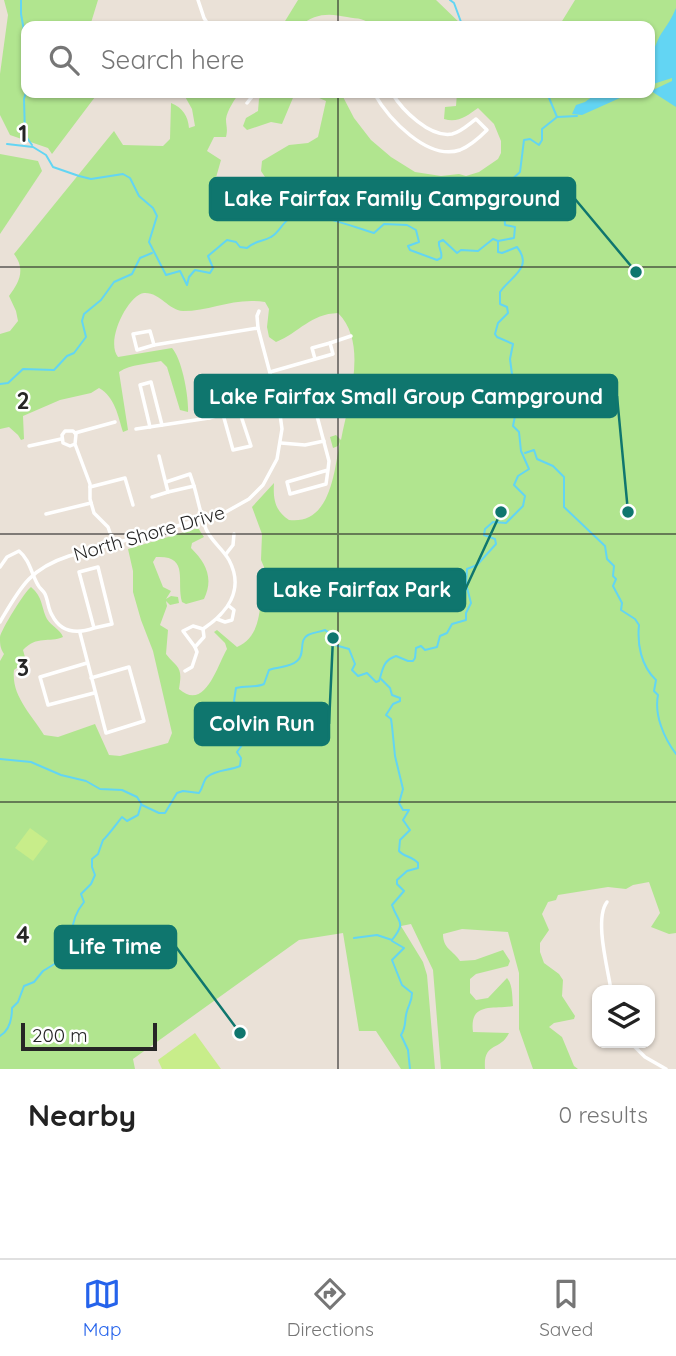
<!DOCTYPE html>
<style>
body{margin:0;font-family:Quicksand,sans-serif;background:#f6f6f6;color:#222}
.controls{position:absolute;right:21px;bottom:21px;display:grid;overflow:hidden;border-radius:14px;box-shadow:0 2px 5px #0004}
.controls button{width:63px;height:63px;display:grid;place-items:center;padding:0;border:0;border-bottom:2px solid #e0e0e0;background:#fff;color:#222;font:35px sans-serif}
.scale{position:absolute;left:21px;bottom:18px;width:136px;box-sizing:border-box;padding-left:7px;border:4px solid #262626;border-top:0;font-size:19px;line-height:24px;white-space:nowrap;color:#262626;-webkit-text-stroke:5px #fff;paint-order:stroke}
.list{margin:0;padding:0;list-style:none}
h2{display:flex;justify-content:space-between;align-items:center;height:91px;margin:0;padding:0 28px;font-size:30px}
h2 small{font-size:23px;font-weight:400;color:#767676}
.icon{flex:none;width:38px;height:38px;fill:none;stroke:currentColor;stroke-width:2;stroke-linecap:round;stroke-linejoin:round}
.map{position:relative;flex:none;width:676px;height:1069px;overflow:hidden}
.search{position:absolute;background:#fff;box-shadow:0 2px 5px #0004;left:21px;right:21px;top:21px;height:77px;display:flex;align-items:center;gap:18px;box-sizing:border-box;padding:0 24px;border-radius:14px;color:#767676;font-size:26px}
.sheet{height:189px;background:#fff}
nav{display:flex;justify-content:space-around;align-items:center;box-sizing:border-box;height:98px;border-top:2px solid #e0e0e0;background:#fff;font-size:19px;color:#767676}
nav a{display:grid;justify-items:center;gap:4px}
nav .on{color:#2563eb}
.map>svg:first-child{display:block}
</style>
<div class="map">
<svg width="676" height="1069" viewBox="0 0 676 1069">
<rect width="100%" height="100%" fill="#eae1d7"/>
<g fill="#b1e58f">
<path d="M4 0H98L90 26H26V93H98L52 154 48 148 10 135 0 115V74L8 15Z"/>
<path d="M298 0H436L463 26H373C364 18 359 19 347 17 329 13 315 13 300 26H282Z"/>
<path d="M575 0H676V933L669 934 651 927 660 913 649 882 633 885 626 889 608 887 558 895 556 900 548 902 542 914 549 930 540 943V952L544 963 559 974 563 980 562 996 575 1016 574 1019 554 1023 549 1027 562 1037 574 1066 578 1069H533L519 1029V973L508 932 462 929 443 934C443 949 453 950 460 961L475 960 503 950 510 961 508 966 476 974 470 979V993L476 1000 488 998 507 978C513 985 512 997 513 1006 494 1010 469 1001 473 1032L509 1033C500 1052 483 1041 485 1069H441L433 970 411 924 401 926 423 962 427 975 435 1069H401L376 1031H359L343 933 299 940 133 1059 135 1069H0V661L4 654C0 648 0 644 0 637 1 630 25 591 31 587 43 597 41 607 47 619 52 627 60 629 63 637 49 643 37 635 23 650L26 661 14 670C11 696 32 715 44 735L58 737 95 724 109 755 120 756 168 743 172 733 153 651 141 620 133 592V571L128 549 198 528 204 537 192 543 191 548C206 563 214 578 204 599L186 604 182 602C176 581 190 555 156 557L153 562 163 587 171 591 166 599 171 596 178 597 179 603 170 605 166 601 167 606 160 625 168 630 166 654C178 669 183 666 179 689 205 712 217 666 227 649L225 643 214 632 217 630 237 647C267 634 258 594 264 567L261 560 262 534 252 507 274 483C273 499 275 511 289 520 331 525 334 471 340 442L338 446 333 448 330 437 336 435 341 440C348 402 369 344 338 313 310 314 300 332 276 342L269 337 267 327 269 309 265 302C234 297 211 311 183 311 168 310 160 292 144 293 128 295 105 341 118 357L172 348C182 359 189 397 188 412L180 410 167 367 161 361C148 364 131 364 119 372L128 430 123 432C118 416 115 397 99 388L91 393 60 400 23 416 24 439 21 440 18 435 9 427 0 429V334L10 331 18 321 16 311 9 296C19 282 26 270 14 254L114 131 123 145 163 146 170 139 171 103C183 108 188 116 189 128L195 126 192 109 183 93H240C235 98 227 111 226 119 226 126 228 129 226 137H214L207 151 221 160 213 188 215 197 227 202 269 183 261 171 262 161 289 145 308 143 318 137 326 101 308 93H341L354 118 371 140 391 157 415 172 441 176 459 174 466 176 479 172 498 159 501 153V141L494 124 478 108C467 116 458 123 444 119L445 107 456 106 457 93H650V26H559Z"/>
<path d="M264 93H295L282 124 271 122 247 130 243 126 246 118 258 111 259 99Z"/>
<path d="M0 154 38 161 42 171 0 234Z"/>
</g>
<g fill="#c8ed8a">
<path d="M30 828 48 841 33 861 15 848Z"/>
<path d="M195 1033 221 1069H162L158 1060Z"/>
</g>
<g fill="#63d5f3">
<path d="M676 8V107L651 91 672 81V78L650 85V54C656 48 656 42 661 34 667 25 672 18 676 8Z"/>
<path d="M597 93H631L582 115 572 114 576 105 585 102Z"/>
</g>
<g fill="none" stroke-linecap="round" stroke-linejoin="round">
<g stroke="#63d5f3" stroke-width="2">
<path d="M21 0V14L26 42"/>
<path d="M450 0 454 3 461 22 468 26"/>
<path d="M26 92 24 99 25 135 32 145"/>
<path d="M547 93 557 117"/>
<path d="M7 144 33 147 46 155 53 167 79 176 91 179 123 174 130 178 139 196 153 208 157 216 149 242 166 275 180 271 187 285 189 277 195 270 210 273 213 268 208 256 227 240 236 242 240 247 247 248C254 241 262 242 271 237 279 233 282 223 290 218 305 208 357 228 374 233L384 224 407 225 416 230 419 242 408 246 410 250 437 260 441 258C443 252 438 248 439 242L443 240 457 253 461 250 478 251 493 239 498 241 514 238 515 227 505 225 504 209C513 196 517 197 509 182L520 172 524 140 530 139 539 145 542 140V129L557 117 577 116"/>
<path d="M0 384 8 383 23 369 54 370 67 356 74 353 86 337 82 321 84 314 101 300 114 282 132 274 140 258 152 253"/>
<path d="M525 453 534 450 537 459 553 466 564 477V507L605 546 607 559 614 566 613 576 616 579 613 586 622 603 621 610 635 619 639 625C637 644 641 666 656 680L654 691 658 695C654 715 664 738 676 754"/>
<path d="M0 759 31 762 61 775 86 781 100 789 122 790 137 797 142 805 159 813H165L177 793 183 791 199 793C203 788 203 781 207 777 218 769 229 771 240 766L241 758 237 752 245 741 253 738 234 701 236 688C246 685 256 688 264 684L269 670C279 666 289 668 297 661 306 654 298 640 308 635 312 633 319 632 325 630 331 633 333 640 335 645L349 649 355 664 352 670 358 676 367 673 376 682 379 681C383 670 382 661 396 656L408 661H413L415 658 416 648 421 646 425 650 437 647 440 636 447 633 452 624 466 620V613L471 603 466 584 467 569 477 565 496 544 495 539 484 535 485 529 493 522 506 523 523 506 525 496 514 485 518 476 529 469 521 451 519 432 513 426 517 406 511 393 513 382 510 359 513 344 497 337 495 334 498 323 508 313 507 307 500 304V292C510 277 534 268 517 247L502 253 498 252V241"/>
<path d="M354 938 377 935 392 940C407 921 398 923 392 905L404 891 397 884V880L407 871 418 868V863C412 856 404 857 399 851L400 840 410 830 403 820 409 810H403L399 803 403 789 395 756 392 726 391 719 386 715 393 704 400 701V698L392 695 390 688 381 679"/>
<path d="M392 941 404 948 392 960 402 985 412 993C412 1001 409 1004 407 1011 404 1020 407 1026 401 1035L408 1050 410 1069"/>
<path d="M0 1036C10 1030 12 1019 12 1008L18 1002 24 986 34 982 43 971 56 963 60 949 73 937C71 924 76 912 84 902L81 894 91 884 95 875 92 867V859L98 854 103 840C107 837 118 822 122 817L127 821 138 815 141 805"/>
</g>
<g stroke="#fff" stroke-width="3.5">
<path d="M198 0 204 18 209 26"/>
<path d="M317 26 331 23 350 26"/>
<path d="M374 93C388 118 427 161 460 150 470 146 479 138 487 130L476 119C469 124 461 132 452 134 430 138 402 110 392 93"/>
<path d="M247 103 255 93"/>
<path d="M150 331 154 345 137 350 133 334Z"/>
<path d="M330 343 351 336"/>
<path d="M154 345 258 328"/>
<path d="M270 372 333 354 330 343 312 348 315 359"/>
<path d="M313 401 329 461 328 470 287 482 290 494 326 484 328 470"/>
<path d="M209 418 201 382 213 379 233 450 251 446 239 410"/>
<path d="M150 427 140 385 151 382 162 425"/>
<path d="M136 429 209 418 276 399"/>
<path d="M75 433 115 422"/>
<path d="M281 443 305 445 324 441"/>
<path d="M75 444 70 446 63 443 62 435 65 431H73L76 434 75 444 90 484V499L94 513 108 527 114 544"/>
<path d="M29 446 61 439"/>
<path d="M159 456 168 492 194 486C198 500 201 516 206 529 211 541 223 549 229 560 245 590 227 613 203 629L204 637 195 647 197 652 192 667 185 671"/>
<path d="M166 482 190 474 194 486"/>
<path d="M90 487 125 478 133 505"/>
<path d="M152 497 168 492"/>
<path d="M46 514 91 503"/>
<path d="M226 554 233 545 234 534"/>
<path d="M0 567 7 557 19 551C30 560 31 573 38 585 40 589 43 590 45 594 48 600 48 609 52 615 61 633 77 634 94 628L79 572 98 567 112 624 94 628"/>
<path d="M217 619 225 622 232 620 234 610 229 606"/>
<path d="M0 622C20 588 29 569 69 556L224 513 249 499 263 485 277 459 282 429 279 407 258 328 257 316 259 311"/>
<path d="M80 633 106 733 144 721 129 667 91 678"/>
<path d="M195 647 183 631 193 626 203 629"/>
<path d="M87 663 40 677 48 705 94 693"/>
<path d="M607 902C594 919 608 969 611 990"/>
<path d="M631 1043 645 1057 666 1069"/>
</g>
</g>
<path fill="none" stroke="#262626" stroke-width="2" stroke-opacity="0.55" d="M338 0V26M338 93V1069M0 267H676M0 534H676M0 802H676"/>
<g text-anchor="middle" stroke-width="5" stroke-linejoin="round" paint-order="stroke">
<g font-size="19" fill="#262626" stroke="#fff">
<text transform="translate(149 533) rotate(-16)" y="7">North Shore Drive</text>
</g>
</g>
<g font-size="23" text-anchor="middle" font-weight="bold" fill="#262626" stroke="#fff" stroke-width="5" stroke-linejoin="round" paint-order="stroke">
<text x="23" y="142">1</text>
<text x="23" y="409">2</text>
<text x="23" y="676">3</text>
<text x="23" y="943">4</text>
</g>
<path fill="none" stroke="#0f766e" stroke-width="2.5" d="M636 272L575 199M628 512L617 396M501 512L465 590M333 638L329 724M240 1033L176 947"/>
<g fill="#0f766e" stroke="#fff" stroke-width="2.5">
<circle cx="636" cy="272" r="7"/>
<circle cx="628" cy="512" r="7"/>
<circle cx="501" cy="512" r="7"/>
<circle cx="333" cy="638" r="7"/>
<circle cx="240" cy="1033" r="7"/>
</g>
<g fill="#0f766e" stroke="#0f766e" stroke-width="2.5">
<rect x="210" y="178" width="365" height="42" rx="7"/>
<rect x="195" y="375" width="422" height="42" rx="7"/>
<rect x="258" y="569" width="207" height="42" rx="7"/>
<rect x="195" y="703" width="134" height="42" rx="7"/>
<rect x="55" y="926" width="121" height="42" rx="7"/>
</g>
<g font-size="21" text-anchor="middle" font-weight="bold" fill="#fff">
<text x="392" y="206">Lake Fairfax Family Campground</text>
<text x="406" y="404">Lake Fairfax Small Group Campground</text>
<text x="362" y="597">Lake Fairfax Park</text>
<text x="262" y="731">Colvin Run</text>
<text x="115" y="954">Life Time</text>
</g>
</svg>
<div class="controls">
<button><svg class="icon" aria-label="layers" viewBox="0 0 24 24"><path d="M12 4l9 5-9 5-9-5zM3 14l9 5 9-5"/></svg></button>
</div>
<div class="scale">200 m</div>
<div class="search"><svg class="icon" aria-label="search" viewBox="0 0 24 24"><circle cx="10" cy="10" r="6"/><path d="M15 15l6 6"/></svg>Search here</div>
</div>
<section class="sheet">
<h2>Nearby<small>0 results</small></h2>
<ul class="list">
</ul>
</section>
<nav>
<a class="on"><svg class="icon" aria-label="map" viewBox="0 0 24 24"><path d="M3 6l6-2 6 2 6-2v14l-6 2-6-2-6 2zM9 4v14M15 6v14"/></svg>Map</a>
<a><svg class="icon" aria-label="directions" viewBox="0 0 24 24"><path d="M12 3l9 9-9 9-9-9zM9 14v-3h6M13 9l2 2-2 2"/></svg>Directions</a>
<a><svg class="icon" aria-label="saved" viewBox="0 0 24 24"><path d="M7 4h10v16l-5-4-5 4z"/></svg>Saved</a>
</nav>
